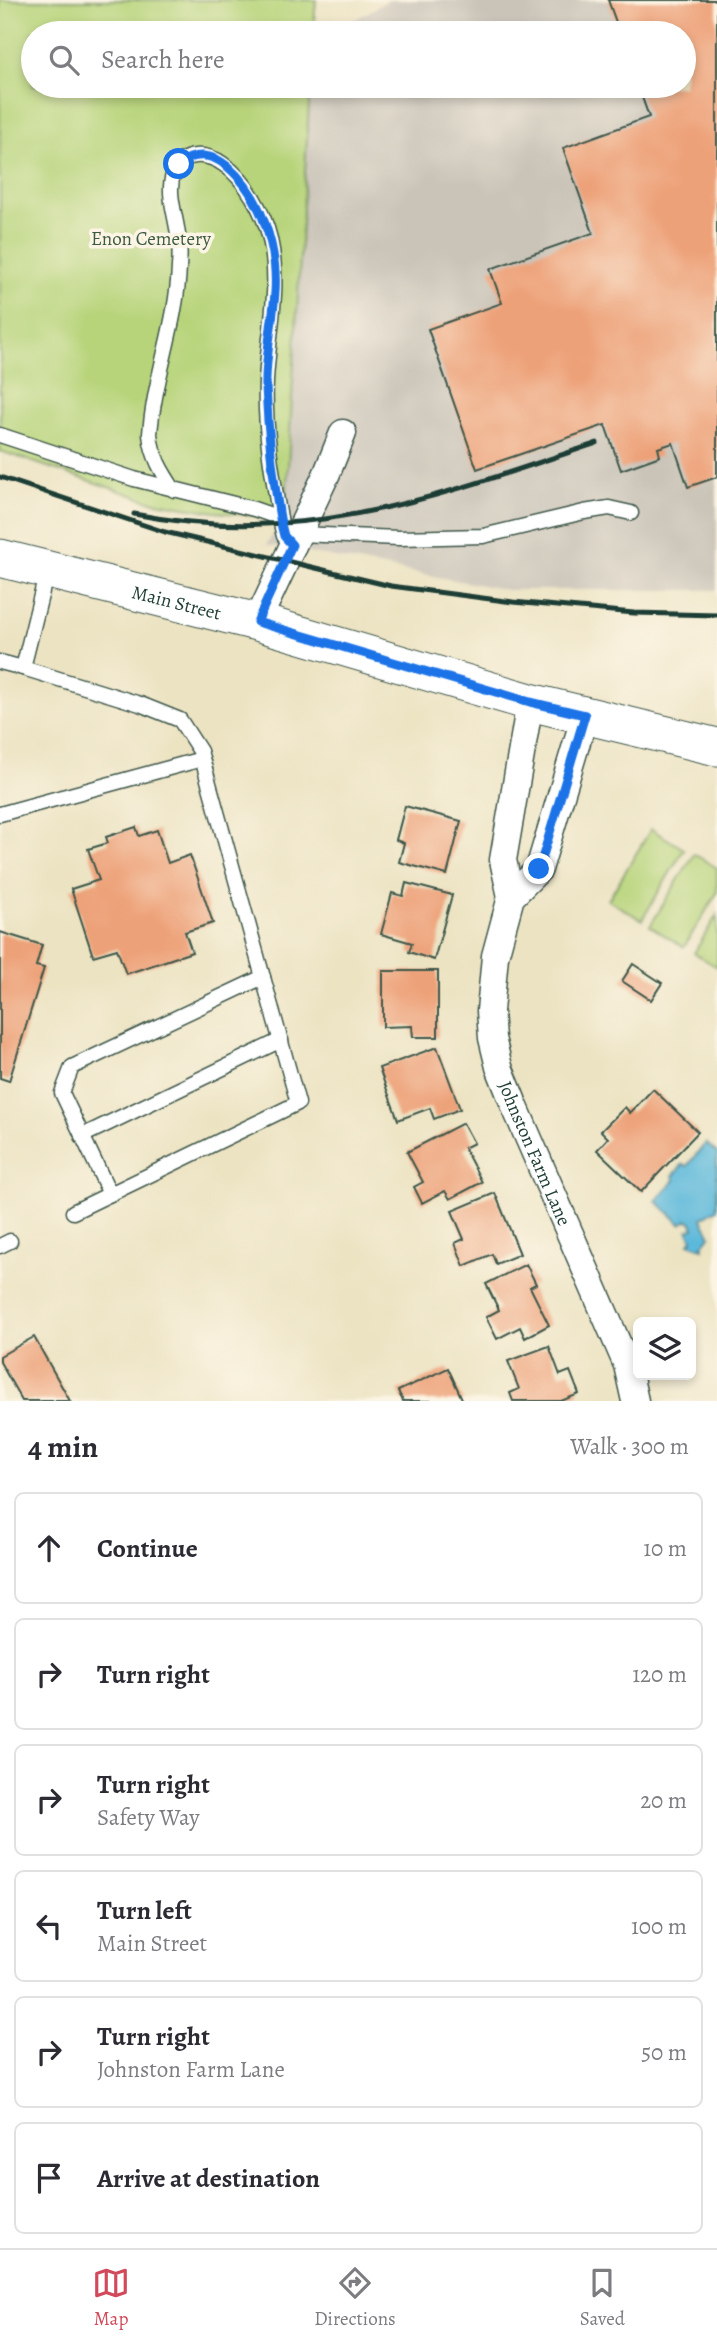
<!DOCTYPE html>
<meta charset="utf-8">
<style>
body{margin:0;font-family:Alegreya,serif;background:#f7f7f7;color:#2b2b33}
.controls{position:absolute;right:21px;bottom:21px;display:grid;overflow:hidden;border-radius:10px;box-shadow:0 4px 10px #0003}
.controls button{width:63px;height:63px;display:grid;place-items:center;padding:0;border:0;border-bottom:2px solid #e1e1e2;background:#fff;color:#2b2b33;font:35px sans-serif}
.stop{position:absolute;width:21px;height:21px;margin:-16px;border:5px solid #1a73e8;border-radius:50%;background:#fff}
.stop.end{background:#1a73e8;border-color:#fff;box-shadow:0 2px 7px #0008}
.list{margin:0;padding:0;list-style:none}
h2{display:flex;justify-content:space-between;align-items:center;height:91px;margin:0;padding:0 28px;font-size:30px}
h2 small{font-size:23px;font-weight:400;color:#7c7c81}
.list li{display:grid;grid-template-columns:46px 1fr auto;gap:21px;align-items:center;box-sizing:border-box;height:112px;margin:0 14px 14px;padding:0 14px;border:2px solid #e1e1e2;border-radius:10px}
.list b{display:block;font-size:26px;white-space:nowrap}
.list p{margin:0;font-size:23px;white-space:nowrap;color:#7c7c81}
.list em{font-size:23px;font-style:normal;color:#7c7c81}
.icon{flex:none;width:38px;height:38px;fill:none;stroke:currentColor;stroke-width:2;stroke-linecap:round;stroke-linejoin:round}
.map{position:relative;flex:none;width:717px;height:1401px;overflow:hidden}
.search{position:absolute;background:#fff;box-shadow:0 4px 10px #0003;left:21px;right:21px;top:21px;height:77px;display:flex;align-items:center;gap:18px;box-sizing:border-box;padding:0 24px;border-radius:38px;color:#7c7c81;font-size:26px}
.sheet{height:847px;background:#fff}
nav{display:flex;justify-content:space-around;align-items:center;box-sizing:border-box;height:98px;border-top:2px solid #e1e1e2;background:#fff;font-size:19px;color:#7c7c81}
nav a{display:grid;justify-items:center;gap:4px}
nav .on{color:#d1495b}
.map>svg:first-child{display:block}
</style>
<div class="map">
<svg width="717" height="1401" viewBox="0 0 717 1401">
<rect width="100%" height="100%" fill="#fcf5e5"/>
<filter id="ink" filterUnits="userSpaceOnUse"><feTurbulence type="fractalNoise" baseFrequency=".0143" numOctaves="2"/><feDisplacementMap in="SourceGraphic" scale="14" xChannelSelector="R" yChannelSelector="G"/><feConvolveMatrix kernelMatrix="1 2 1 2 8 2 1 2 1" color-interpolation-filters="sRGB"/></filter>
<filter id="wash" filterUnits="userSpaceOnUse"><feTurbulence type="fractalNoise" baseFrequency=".00686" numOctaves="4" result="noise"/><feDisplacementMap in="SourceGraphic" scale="28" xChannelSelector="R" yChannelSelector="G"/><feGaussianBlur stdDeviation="1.57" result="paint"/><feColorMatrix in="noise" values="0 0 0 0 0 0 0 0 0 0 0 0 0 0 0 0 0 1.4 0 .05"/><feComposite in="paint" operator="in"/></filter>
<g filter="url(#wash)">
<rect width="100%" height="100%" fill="#ece3c2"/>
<path fill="#c9c3b8" d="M389 0H717V590H508L266 545 285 518 310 86H684V33H332Z"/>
<g fill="#b7d47a" stroke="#6b8857" stroke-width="2">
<path d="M0 0H316L313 33H33V86H310L285 518 215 512 150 501 0 451Z"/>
<path d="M651 829 684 849 642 920 608 900Z"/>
<path d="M694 854 717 868V893L684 947 650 926Z"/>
<path d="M717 915V967L694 953Z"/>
</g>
<path fill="#5db9db" stroke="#3e7b88" stroke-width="2" d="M706 1143 717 1153V1209L702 1218C703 1225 710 1229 710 1236L703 1245V1248L689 1243 692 1239 688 1230 694 1228 691 1221 687 1220 681 1224 656 1201 675 1180 673 1176 683 1164 687 1166Z"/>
<g id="blocks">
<g fill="#eda178">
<path d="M608 0H717V477L688 487 673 443 658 448 660 456 621 470 605 425 477 469 428 329 502 303 490 269 593 233 563 148 649 117 638 86H684V33H620Z"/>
<path d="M405 806 461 821 447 875 399 862 404 843 396 840Z"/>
<path d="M136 827 139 836 157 830 168 863 190 855 213 923 185 932 192 952 126 974 117 949 93 956 71 889 99 880 88 849 108 843 106 837Z"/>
<path d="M406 883 452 895 434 960 409 952 412 943 381 934 392 893 403 896Z"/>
<path d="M0 932 42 945 36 966 44 968 9 1081 0 1078Z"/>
<path d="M633 964 662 983 651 1000 622 981Z"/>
<path d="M383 971H438V1037H413L412 1026 383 1027Z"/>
<path d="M437 1047 460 1109 434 1119 430 1108 398 1120 379 1068Z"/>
<path d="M653 1089 698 1132 641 1192 597 1150 608 1138 601 1131 625 1107 630 1113Z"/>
<path d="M463 1123 474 1143 464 1148 482 1182 450 1199 445 1191 422 1203 414 1187 423 1182 407 1152Z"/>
<path d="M495 1193 520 1254 496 1264 492 1254 464 1266 455 1243 464 1239 452 1211Z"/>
<path d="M526 1264 536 1284 530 1287 549 1325 525 1338 520 1327 497 1339 486 1317 499 1310 486 1284Z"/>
<path d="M34 1337 70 1401H22L0 1362V1356Z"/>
<path d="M549 1346 560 1375 570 1371 579 1394 561 1401H513L510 1393 519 1389 508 1361Z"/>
<path d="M448 1368 463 1401H403L398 1391Z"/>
</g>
</g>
</g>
<g filter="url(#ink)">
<use href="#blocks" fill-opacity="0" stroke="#3e5649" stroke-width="2"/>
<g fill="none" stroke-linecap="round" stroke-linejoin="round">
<defs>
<g id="service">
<path d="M0 435 134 479 254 509 280 518"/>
<path d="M174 490C162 472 152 456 150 434 154 378 177 324 179 267 180 256 180 246 178 235 176 215 166 192 174 172 182 151 207 153 223 164 246 179 264 213 270 239 281 287 268 334 266 382 264 429 273 479 281 524L284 536 292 545"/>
<path d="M298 534 399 538 483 536 584 512 609 508 631 513"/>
<path d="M47 571 23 668 140 704 180 720 200 751 298 1103 73 1212"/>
<path d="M0 662 23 668"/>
<path d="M0 814 202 759"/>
<path d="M82 1136 281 1040"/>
<path d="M110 1194 62 1093 72 1067 263 977"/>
<path d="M0 1246 10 1241"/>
</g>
<g id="minor">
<path d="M257 622 327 473 343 433"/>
<path id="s1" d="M585 715 539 869 511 897 495 956 490 1011 492 1038 499 1067 515 1107 627 1365 635 1401"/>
<path d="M511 897 503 860 530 702"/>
</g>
<g id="secondary">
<path id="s2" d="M0 558 257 622 530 702 717 747"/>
</g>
</defs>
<use href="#service" stroke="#3e5649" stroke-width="17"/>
<use href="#minor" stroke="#3e5649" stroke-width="29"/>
<use href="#secondary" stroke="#3e5649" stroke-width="39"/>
<use href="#service" stroke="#fff" stroke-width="14"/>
<use href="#minor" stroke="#fff" stroke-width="26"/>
<use href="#secondary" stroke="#fff" stroke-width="37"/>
<g stroke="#1f3d34" stroke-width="5">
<path d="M0 477 165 532 391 586 513 602 634 613 717 615"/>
<path d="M134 514C303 548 440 496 597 443"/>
</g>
</g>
</g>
<g fill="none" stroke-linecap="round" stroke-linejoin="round" filter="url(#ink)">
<path stroke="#1a73e8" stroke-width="9" d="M179 164C195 152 212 154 227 166 261 195 278 248 275 292 273 323 265 356 266 387 268 433 273 479 281 524L284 536 292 545 257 622 530 702 585 715 539 869"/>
</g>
<g text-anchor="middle" stroke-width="7" stroke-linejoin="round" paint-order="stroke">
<g font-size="19" fill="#3d5b42" stroke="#fcf5e5">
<text x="151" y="245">Enon Cemetery</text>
</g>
<g font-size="19" fill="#1f3d34" stroke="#fcf5e5">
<text dy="7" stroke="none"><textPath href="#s2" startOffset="182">Main Street</textPath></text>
<text dy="7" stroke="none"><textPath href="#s1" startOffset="467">Johnston Farm Lane</textPath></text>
</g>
</g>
</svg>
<div class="controls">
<button><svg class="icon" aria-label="layers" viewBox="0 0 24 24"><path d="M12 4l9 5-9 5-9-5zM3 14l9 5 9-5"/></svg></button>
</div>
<div class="stop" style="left:179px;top:164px"></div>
<div class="stop end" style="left:539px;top:869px"></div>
<div class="search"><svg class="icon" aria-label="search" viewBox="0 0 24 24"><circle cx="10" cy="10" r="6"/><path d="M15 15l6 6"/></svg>Search here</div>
</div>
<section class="sheet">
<h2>4 min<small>Walk · 300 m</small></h2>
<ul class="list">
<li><svg class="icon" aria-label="ahead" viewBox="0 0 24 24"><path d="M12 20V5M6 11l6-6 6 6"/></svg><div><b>Continue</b></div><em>10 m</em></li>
<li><svg class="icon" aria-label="right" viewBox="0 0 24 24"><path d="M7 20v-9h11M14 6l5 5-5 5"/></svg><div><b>Turn right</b></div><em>120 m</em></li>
<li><svg class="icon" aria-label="right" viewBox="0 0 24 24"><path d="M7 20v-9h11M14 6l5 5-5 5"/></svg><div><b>Turn right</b><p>Safety Way</p></div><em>20 m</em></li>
<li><svg class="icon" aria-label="left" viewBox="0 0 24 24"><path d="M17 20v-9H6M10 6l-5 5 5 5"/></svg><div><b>Turn left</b><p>Main Street</p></div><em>100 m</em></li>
<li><svg class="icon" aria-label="right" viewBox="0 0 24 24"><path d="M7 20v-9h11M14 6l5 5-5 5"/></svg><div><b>Turn right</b><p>Johnston Farm Lane</p></div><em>50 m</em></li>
<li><svg class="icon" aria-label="arrive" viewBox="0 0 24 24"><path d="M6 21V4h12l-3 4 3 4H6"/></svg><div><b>Arrive at destination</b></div></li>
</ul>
</section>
<nav>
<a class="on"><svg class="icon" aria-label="map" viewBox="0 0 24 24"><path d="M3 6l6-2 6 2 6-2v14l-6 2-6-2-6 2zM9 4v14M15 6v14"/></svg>Map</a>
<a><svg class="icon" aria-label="directions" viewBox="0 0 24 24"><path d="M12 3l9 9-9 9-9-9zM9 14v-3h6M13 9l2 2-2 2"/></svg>Directions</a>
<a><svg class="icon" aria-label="saved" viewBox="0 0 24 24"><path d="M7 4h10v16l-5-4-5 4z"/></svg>Saved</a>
</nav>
